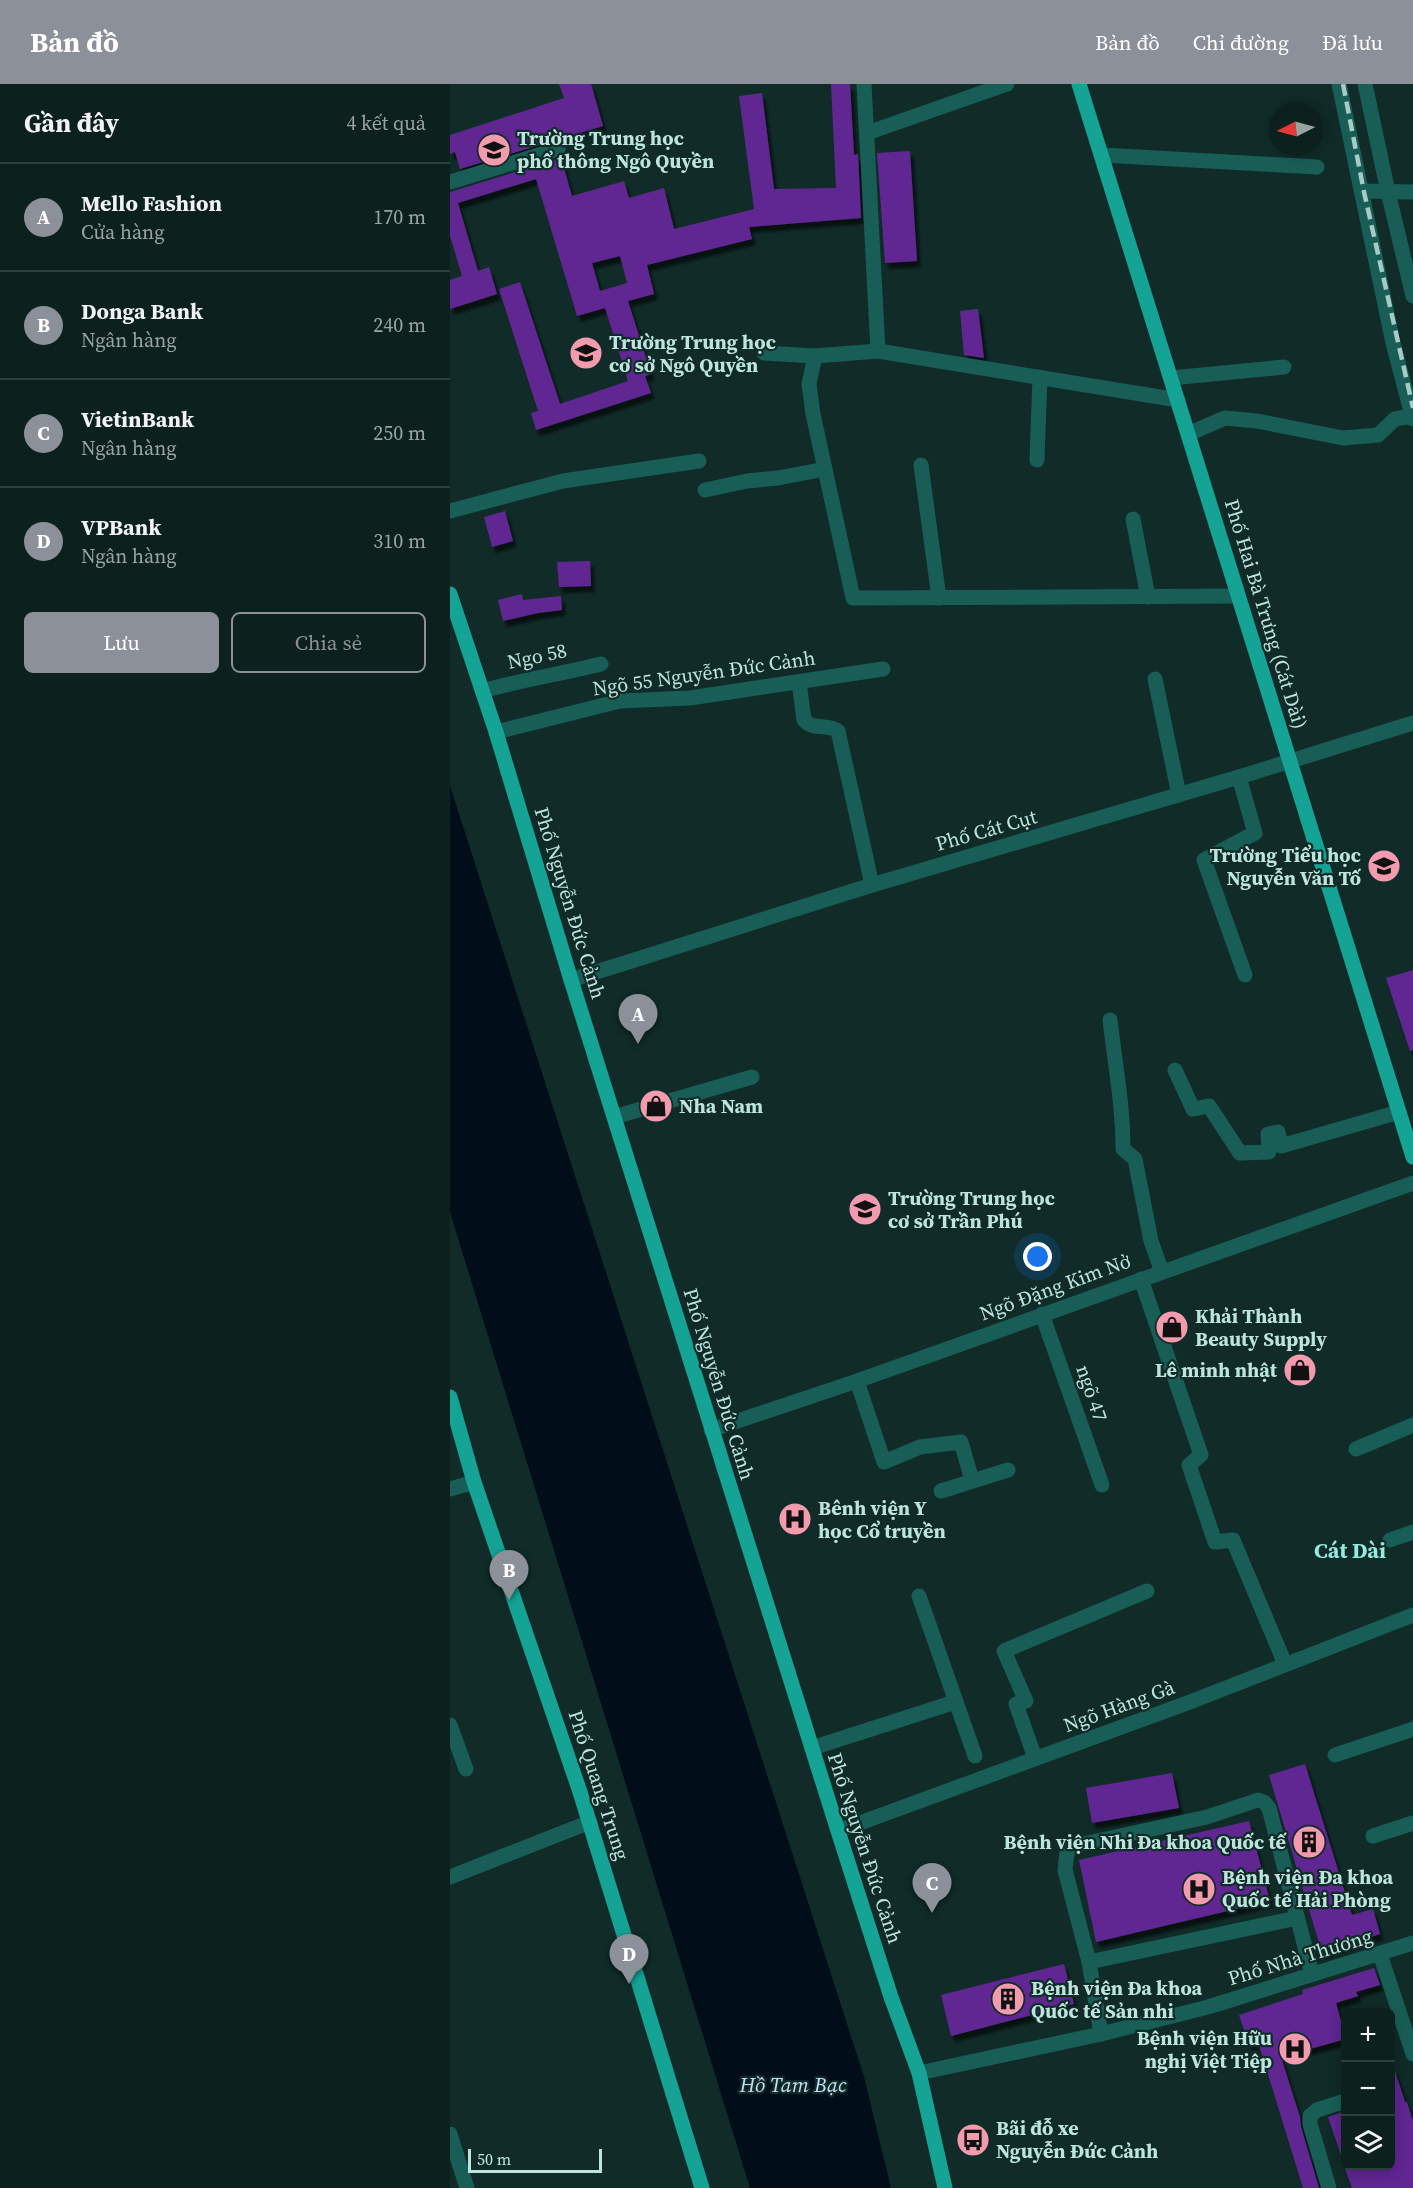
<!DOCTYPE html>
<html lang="vi">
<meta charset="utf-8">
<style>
body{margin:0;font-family:"Source Serif 4",serif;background:#152827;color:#f1f3f6}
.controls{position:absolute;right:18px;bottom:18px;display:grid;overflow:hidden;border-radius:9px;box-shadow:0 3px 15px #0003}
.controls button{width:54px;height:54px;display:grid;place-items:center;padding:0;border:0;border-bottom:2px solid #2c3e3c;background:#0c201e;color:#f1f3f6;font:30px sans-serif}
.compass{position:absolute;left:819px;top:18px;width:54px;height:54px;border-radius:50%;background:#0c201e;box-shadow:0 3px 15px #0003;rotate:264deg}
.scale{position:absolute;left:18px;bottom:15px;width:134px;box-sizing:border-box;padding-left:6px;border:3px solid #bde5de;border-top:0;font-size:16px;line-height:21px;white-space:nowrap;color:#bde5de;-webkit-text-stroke:4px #102b28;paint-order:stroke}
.you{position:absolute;left:588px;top:1173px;width:21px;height:21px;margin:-15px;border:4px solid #fff;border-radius:50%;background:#1a73e8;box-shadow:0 0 0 9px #1a73e833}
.badge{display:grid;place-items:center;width:39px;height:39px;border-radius:50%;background:#8c9099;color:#fff;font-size:20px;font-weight:700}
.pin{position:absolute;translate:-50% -50px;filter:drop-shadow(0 2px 3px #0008)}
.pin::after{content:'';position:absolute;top:32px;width:21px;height:18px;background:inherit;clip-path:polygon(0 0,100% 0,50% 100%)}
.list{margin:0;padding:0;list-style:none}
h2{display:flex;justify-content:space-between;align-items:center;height:78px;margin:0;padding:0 24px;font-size:26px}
h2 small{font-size:20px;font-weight:400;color:#9aa3a4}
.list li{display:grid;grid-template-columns:39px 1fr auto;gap:18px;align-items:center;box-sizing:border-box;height:108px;padding:0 24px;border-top:2px solid #2c3e3c}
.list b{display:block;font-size:22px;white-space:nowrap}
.list p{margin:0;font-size:20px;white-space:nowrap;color:#9aa3a4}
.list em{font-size:20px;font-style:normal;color:#9aa3a4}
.actions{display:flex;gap:12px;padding:18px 24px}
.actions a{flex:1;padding:14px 0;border:2px solid #8c9099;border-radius:9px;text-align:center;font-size:21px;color:#8c9099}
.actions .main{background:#8c9099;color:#fff}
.icon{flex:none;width:33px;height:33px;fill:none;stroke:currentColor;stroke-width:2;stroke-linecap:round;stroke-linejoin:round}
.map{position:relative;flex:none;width:963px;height:2104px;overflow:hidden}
header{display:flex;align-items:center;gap:36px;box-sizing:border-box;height:84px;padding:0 30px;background:#8c9099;color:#fff}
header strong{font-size:28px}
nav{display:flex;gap:33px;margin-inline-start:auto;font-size:21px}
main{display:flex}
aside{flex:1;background:#0c201e}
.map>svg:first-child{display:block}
</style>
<header>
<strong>Bản đồ</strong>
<nav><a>Bản đồ</a><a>Chỉ đường</a><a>Đã lưu</a></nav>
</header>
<main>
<aside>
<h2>Gần đây<small>4 kết quả</small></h2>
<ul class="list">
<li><span class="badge">A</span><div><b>Mello Fashion</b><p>Cửa hàng</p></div><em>170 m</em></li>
<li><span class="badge">B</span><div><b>Donga Bank</b><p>Ngân hàng</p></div><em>240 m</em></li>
<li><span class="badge">C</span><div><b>VietinBank</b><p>Ngân hàng</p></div><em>250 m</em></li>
<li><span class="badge">D</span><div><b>VPBank</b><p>Ngân hàng</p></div><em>310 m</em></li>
</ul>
<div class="actions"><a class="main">Lưu</a><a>Chia sẻ</a></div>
</aside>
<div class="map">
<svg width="963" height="2104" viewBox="0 0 963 2104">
<defs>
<filter id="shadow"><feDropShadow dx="3.5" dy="6" stdDeviation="1.5" flood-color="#0009"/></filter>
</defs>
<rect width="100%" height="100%" fill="#102b28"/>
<path fill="#010d19" d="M0 702 414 1993 441 2104H300L0 1128Z"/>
<g fill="#612892" fill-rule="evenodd" filter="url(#shadow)">
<path d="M109 0H141L153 42 10 85 5 68 0 70V51L114 14Z"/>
<path d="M381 0H400L404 71 408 70 411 134 299 143 302 155 197 181 204 210 178 217 201 290 195 292 201 309 86 346 81 329 88 327 49 205 70 198 110 320 178 297 155 224 127 232 86 95 8 119 28 187 39 183 47 210 0 225V196L12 192 0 152V108L111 74 122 112 174 97 179 114 214 104 224 145 304 125 289 12 312 9 324 105 386 104ZM170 172 177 199 150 207 142 179Z"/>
<path d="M460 67 467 177 435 179 427 69Z"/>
<path d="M528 225 534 274 514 271 510 227Z"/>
<path d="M55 427 63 457 42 463 34 433Z"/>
<path d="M140 477 141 502 109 503 107 478Z"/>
<path d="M72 510 73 516 111 512 112 526 88 529 53 537 48 516Z"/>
<path d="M963 886V966L960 967 936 894Z"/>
<path d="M855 1680 902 1831 923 1825 930 1850 872 1869 819 1691Z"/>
<path d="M722 1689 729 1724 642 1739 636 1704Z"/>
<path d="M799 1737 820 1817 646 1858 629 1776Z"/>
<path d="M614 1880 624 1920 501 1952 491 1911Z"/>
<path d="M924 1884 930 1901 906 1908 908 1912 886 1919 896 1955 856 1966 855 1962 830 1970 850 2033 851 2043 869 2104H853L808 1958 799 1961 789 1931 853 1910 852 1906Z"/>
<path d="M944 1984 955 2018H957L963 2037V2104H902L894 2082H940V1985Z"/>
<path d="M896 2027V2076L893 2077 878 2033Z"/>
</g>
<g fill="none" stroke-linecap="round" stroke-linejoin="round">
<g stroke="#195e56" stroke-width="15">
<path d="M414 0 428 267"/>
<path d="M889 0 943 259 963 335"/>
<path d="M915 0 938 108 963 212"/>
<path d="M417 49 557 0"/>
<path d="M652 71 867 83"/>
<path d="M0 98 108 65"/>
<path d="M912 107 963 108"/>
<path d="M314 269 365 272 428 267 728 316"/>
<path d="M365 272 359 300 363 330 403 514 788 512"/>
<path d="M721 294 834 283"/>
<path d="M738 350 775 334 807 337 893 354 928 351 945 335 963 332"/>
<path d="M587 376 590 293"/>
<path d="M471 381 489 514"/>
<path d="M255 406 297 397 328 394 375 385"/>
<path d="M0 427 113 397 249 377"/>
<path d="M683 435 698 513"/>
<path d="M705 595 729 711"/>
<path d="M349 598 354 636C363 647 377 639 388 647L422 801"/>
<path d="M32 607C71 596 111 590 151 580"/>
<path d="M46 648 170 617 240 614 433 585"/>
<path d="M789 693 805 749 754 776 795 891"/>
<path d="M121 896 422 801 789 693 963 639"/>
<path d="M660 936C665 979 673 1022 673 1065L685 1075 701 1157 712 1188"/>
<path d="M725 986 743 1025 759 1022 790 1069 819 1068 818 1050 828 1048 831 1062 949 1028"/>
<path d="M164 1033 302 993"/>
<path d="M691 1195 751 1371 739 1381 765 1458 783 1456 835 1580"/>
<path d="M592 1230 652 1401"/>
<path d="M407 1297 434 1378 470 1363 511 1358 522 1396"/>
<path d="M261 1346 407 1297 963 1099"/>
<path d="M906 1365 963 1341"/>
<path d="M0 1405 24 1398"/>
<path d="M491 1407 558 1386"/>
<path d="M940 1456 963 1448"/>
<path d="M469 1512 525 1672"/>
<path d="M0 1641 16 1685"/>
<path d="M362 1664 505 1618"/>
<path d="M885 1671 963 1645"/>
<path d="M585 1674 566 1620 576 1617 554 1567 697 1507"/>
<path d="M388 1747 740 1618 963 1531"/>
<path d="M923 1752 963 1739"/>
<path d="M0 1793 140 1738"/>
<path d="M930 1870 963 1970"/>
<path d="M639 1878 847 1834"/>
<path d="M651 1950 639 1878 615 1786 617 1768 624 1762 757 1733 808 1716 814 1718 819 1724 862 1890"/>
<path d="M469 1989 651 1950 758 1923 963 1859"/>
<path d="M0 2050 17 2104"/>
<path d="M879 2104 860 2040V2032L867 2026 892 2018"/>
</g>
<g stroke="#15a396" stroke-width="15">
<path d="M629 0 963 1073"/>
<path d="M0 510 46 648 121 896 388 1747 441 1913 469 1989 495 2104"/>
<path d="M0 1313 24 1398 130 1708 252 2104"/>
</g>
<path stroke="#a5cbc4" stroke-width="4.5" stroke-dasharray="12 6" stroke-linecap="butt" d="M893 0 914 108 963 324"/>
</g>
<defs>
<symbol id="school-disc" viewBox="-11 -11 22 22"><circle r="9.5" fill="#f29aae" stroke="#102b28"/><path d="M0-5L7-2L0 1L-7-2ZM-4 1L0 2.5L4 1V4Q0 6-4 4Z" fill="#111"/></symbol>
<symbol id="shop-disc" viewBox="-11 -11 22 22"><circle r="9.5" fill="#f29aae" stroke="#102b28"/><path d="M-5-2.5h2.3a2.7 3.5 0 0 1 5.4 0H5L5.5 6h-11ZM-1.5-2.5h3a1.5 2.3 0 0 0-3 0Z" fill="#111"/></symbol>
<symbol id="hospital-disc" viewBox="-11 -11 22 22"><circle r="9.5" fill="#f29aae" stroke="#102b28"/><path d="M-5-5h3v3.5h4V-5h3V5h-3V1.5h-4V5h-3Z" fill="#111"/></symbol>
<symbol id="building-disc" viewBox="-11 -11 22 22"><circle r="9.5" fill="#f29aae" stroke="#102b28"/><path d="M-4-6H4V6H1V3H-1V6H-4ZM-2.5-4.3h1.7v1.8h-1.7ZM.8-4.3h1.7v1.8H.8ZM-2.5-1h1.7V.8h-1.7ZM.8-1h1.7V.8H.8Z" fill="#111"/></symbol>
<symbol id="bus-disc" viewBox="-11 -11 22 22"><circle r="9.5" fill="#f29aae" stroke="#102b28"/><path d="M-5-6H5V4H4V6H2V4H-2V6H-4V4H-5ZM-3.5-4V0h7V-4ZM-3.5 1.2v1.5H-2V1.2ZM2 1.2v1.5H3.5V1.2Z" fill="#111"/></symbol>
</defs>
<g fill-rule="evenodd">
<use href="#school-disc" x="25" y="47" width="38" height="38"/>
<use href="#school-disc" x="117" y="250" width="38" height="38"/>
<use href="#school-disc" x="915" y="763" width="38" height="38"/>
<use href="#shop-disc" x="187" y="1003" width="38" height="38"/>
<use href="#school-disc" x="396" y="1106" width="38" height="38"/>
<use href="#shop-disc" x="703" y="1224" width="38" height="38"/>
<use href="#shop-disc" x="831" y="1267" width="38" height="38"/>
<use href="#hospital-disc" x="326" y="1416" width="38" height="38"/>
<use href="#building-disc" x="840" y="1739" width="38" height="38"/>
<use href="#hospital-disc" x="730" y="1786" width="38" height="38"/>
<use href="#building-disc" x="539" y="1896" width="38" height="38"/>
<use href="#hospital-disc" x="826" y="1946" width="38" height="38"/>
<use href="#bus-disc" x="504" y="2037" width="38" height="38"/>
</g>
<g text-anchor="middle" stroke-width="4.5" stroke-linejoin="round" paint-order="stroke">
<g font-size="20" font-weight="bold" fill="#bde5de" stroke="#102b28" text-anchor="start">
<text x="67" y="61">Trường Trung học<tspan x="67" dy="23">phổ thông Ngô Quyền</tspan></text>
<text x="159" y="265">Trường Trung học<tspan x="159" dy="23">cơ sở Ngô Quyền</tspan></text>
<text x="911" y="778" text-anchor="end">Trường Tiểu học<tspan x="911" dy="23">Nguyễn Văn Tố</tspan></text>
<text x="229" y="1029">Nha Nam</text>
<text x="438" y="1121">Trường Trung học<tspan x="438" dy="23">cơ sở Trần Phú</tspan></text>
<text x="745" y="1239">Khải Thành<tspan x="745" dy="23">Beauty Supply</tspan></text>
<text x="827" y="1293" text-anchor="end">Lê minh nhật</text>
<text x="368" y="1431">Bênh viện Y<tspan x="368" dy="23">học Cổ truyền</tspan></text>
<text x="836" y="1765" text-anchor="end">Bệnh viện Nhi Đa khoa Quốc tế</text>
<text x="772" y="1800">Bệnh viện Đa khoa<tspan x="772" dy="23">Quốc tế Hải Phòng</tspan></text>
<text x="581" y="1911">Bệnh viện Đa khoa<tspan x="581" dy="23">Quốc tế Sản nhi</tspan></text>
<text x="822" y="1961" text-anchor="end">Bệnh viện Hữu<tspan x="822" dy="23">nghị Việt Tiệp</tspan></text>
<text x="546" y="2051">Bãi đỗ xe<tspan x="546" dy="23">Nguyễn Đức Cảnh</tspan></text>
</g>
<g font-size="20" fill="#bde5de" stroke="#102b28">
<text transform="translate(816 530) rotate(73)" y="7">Phố Hai Bà Trưng (Cát Dài)</text>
<text transform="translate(87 572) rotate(-12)" y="7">Ngo 58</text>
<text transform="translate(254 589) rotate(-8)" y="7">Ngõ 55 Nguyễn Đức Cảnh</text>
<text transform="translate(536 746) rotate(-16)" y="7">Phố Cát Cụt</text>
<text transform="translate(120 819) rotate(73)" y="7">Phố Nguyễn Đức Cảnh</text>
<text transform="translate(605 1203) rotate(-20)" y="7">Ngõ Đặng Kim Nở</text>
<text transform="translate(269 1300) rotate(73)" y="7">Phố Nguyễn Đức Cảnh</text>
<text transform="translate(642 1309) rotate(71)" y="7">ngõ 47</text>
<text transform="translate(669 1622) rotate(-20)" y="7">Ngõ Hàng Gà</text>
<text transform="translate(149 1701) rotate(72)" y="7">Phố Quang Trung</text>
<text transform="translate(415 1764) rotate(72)" y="7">Phố Nguyễn Đức Cảnh</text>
<text transform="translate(850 1873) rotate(-17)" y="7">Phố Nhà Thương</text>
</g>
<g font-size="21" font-style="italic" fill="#c6def3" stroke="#102b28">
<text x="343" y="2008">Hồ Tam Bạc</text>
</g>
<g font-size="22" font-weight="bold" fill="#95eade" stroke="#102b28">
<text x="900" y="1474">Cát Dài</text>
</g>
</g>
</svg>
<div class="controls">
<button>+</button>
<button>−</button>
<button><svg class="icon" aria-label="layers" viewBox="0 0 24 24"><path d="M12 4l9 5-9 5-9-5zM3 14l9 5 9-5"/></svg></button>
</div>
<svg class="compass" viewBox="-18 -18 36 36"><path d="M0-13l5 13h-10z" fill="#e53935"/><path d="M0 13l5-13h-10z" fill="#9aa3a4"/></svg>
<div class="scale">50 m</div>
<div class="you"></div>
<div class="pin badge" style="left:188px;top:960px">A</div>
<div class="pin badge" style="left:59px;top:1516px">B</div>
<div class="pin badge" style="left:482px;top:1829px">C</div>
<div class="pin badge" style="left:179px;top:1900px">D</div>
</div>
</main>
